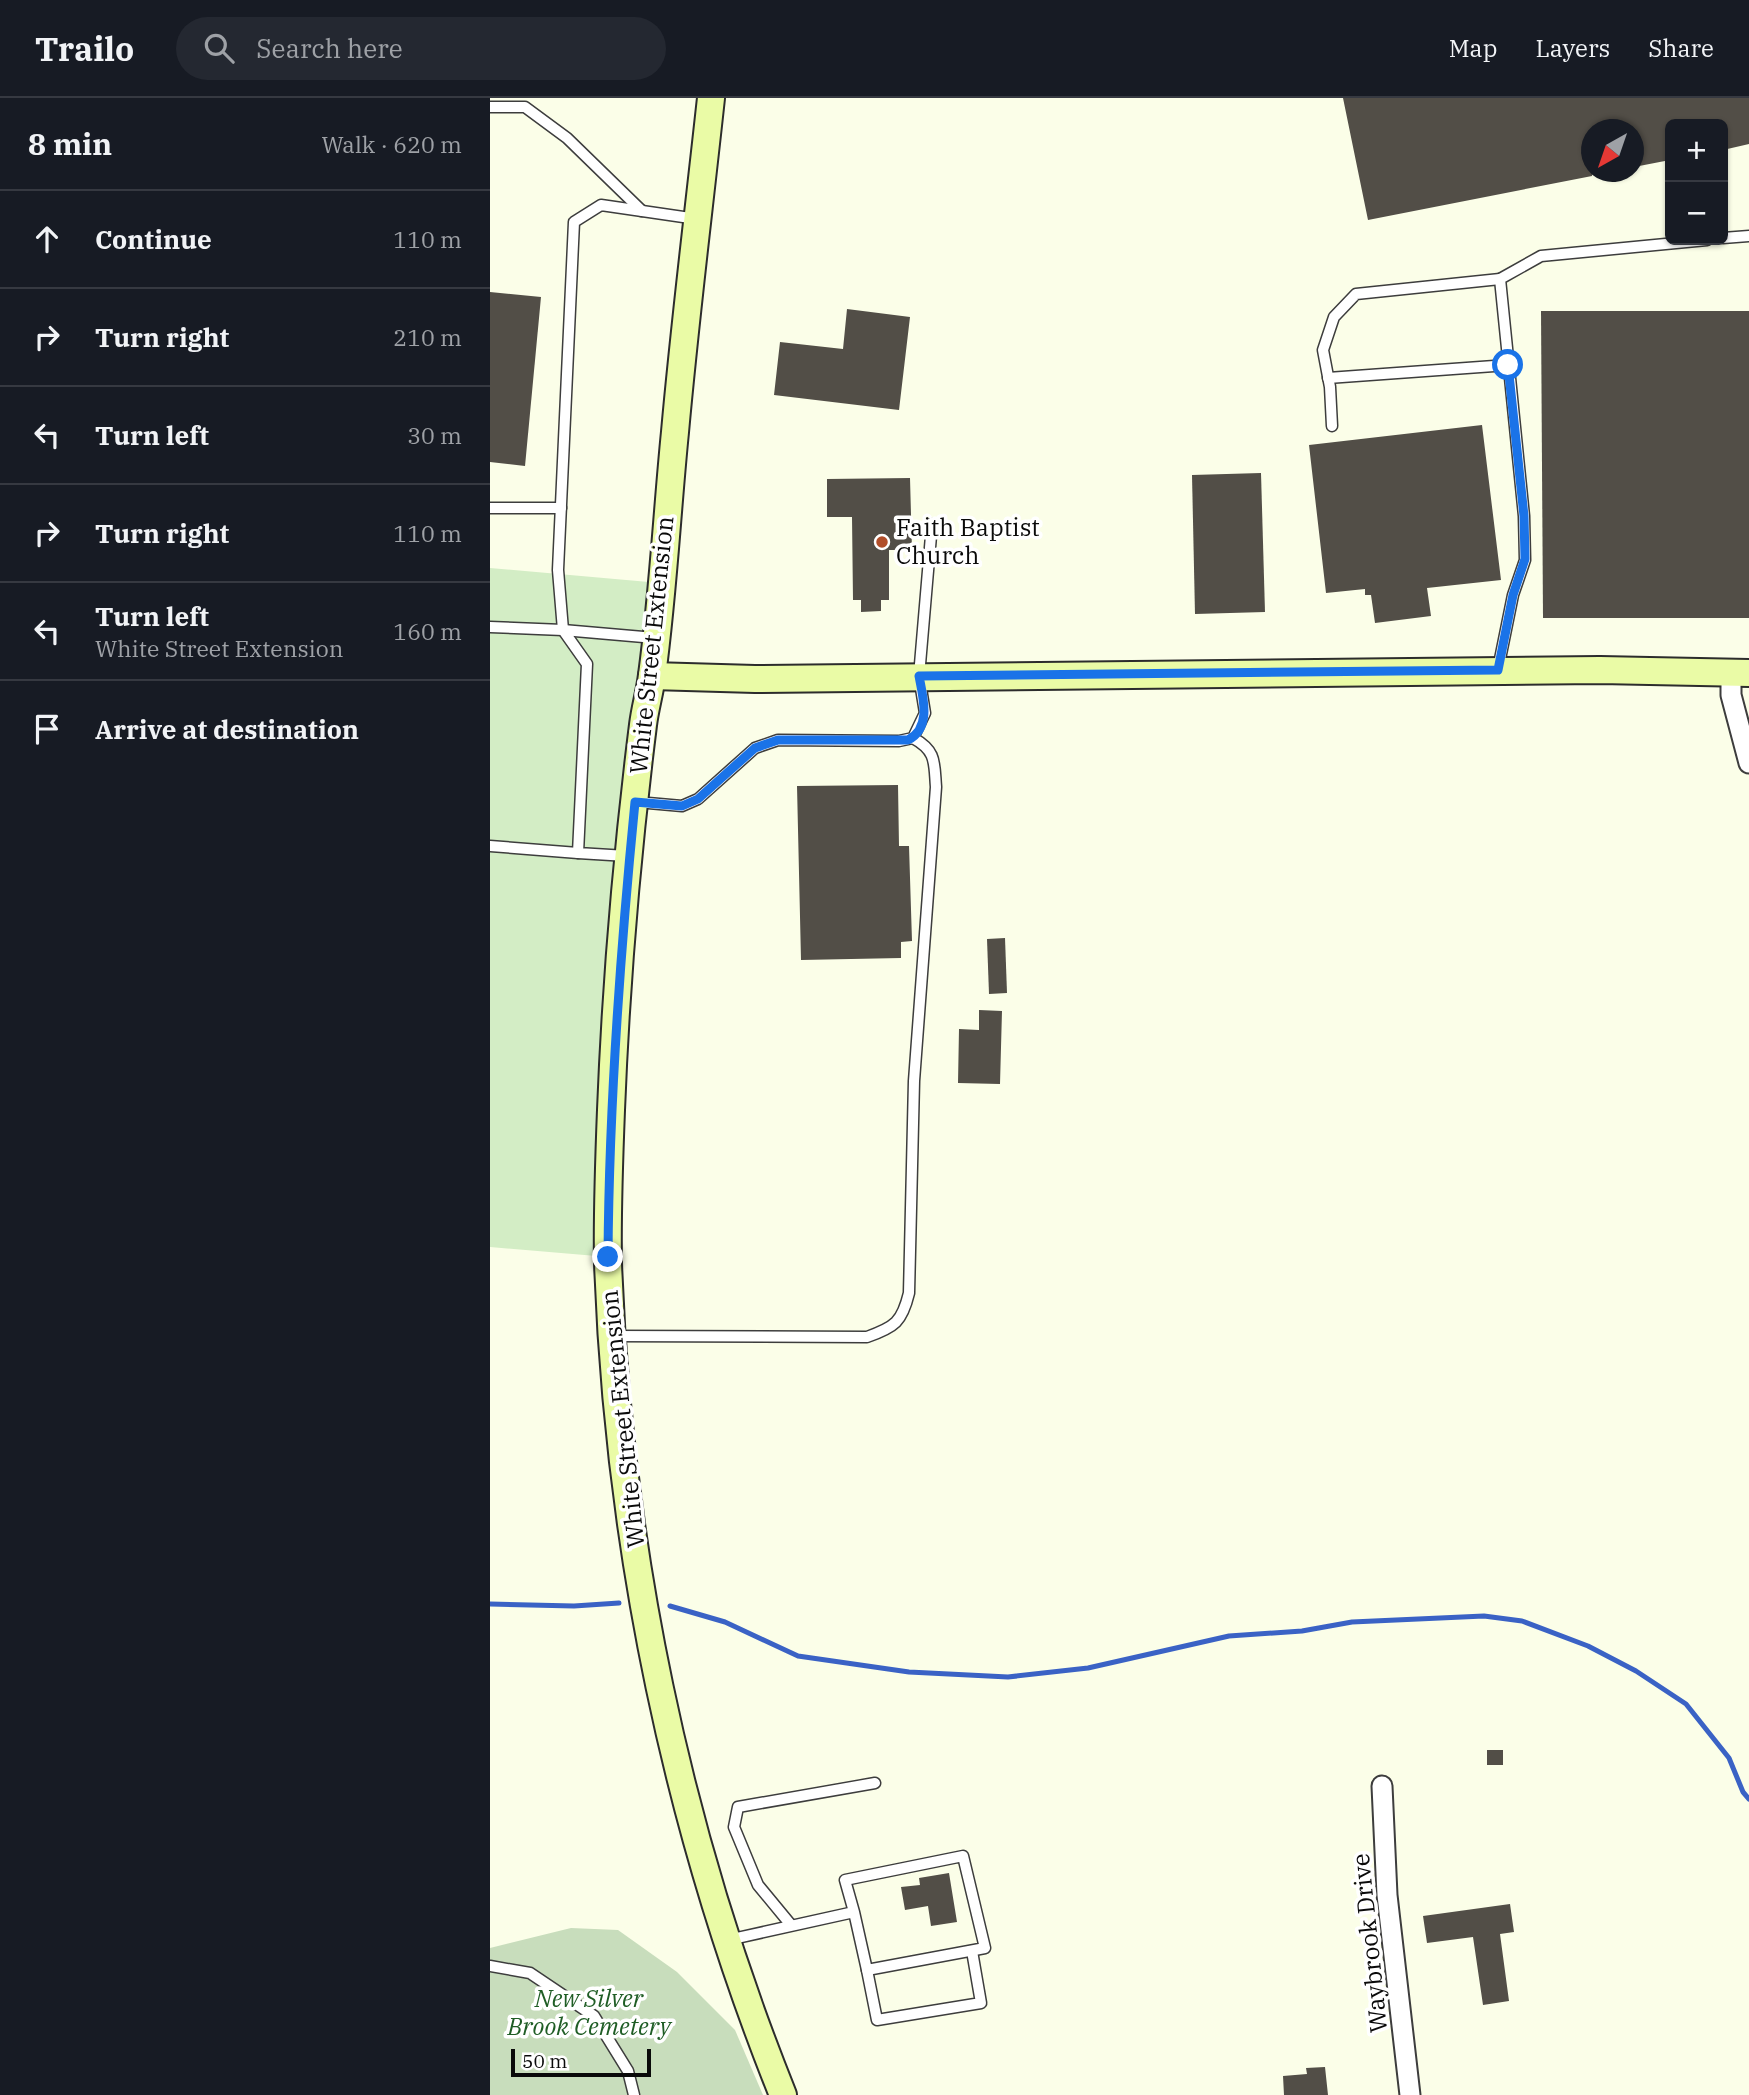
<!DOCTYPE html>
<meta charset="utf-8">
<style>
body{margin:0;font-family:"IBM Plex Serif",serif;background:#242831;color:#f1f3f6}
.controls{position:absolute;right:21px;top:21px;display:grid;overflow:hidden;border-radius:10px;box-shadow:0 2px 5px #0004}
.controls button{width:63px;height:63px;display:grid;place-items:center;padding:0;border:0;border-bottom:2px solid #363941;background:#171b24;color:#f1f3f6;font:35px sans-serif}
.compass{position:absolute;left:1091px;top:21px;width:63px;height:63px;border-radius:50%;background:#171b24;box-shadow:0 2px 5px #0004;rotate:220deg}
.scale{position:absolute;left:21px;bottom:18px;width:140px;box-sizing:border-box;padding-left:7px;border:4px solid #0a0a0a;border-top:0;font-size:19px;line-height:24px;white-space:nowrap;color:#0a0a0a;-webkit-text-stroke:5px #fff;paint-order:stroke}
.stop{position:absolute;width:21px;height:21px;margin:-16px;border:5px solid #1a73e8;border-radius:50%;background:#fff}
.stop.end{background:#1a73e8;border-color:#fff;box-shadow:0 2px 7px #0008}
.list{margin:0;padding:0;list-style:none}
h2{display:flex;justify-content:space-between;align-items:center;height:91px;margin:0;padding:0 28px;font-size:30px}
h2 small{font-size:23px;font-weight:400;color:#9ea1a6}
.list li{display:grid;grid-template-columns:46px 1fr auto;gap:21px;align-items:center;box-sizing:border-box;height:98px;padding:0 28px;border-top:2px solid #363941}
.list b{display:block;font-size:26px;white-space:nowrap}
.list p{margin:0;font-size:23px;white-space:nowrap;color:#9ea1a6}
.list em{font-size:23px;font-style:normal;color:#9ea1a6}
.icon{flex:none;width:38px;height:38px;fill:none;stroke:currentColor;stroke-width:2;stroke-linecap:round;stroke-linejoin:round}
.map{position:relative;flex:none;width:1259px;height:1997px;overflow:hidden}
header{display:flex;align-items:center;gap:42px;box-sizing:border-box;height:98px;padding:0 35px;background:#171b24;border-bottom:2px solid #363941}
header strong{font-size:33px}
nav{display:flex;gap:38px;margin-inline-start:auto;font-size:24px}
.search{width:490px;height:63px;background:#242831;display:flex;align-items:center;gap:18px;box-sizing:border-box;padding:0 24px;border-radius:38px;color:#9ea1a6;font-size:26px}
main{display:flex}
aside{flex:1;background:#171b24}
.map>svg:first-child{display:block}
</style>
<header>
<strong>Trailo</strong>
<div class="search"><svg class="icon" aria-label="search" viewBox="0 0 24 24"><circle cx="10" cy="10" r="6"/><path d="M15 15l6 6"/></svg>Search here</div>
<nav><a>Map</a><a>Layers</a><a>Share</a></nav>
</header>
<main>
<aside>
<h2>8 min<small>Walk · 620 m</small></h2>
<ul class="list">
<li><svg class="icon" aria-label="ahead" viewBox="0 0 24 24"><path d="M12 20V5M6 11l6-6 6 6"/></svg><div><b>Continue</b></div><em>110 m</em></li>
<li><svg class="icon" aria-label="right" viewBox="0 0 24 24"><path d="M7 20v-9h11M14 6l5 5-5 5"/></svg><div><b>Turn right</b></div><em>210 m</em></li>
<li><svg class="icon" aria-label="left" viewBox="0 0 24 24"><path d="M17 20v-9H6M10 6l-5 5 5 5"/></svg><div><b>Turn left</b></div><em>30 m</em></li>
<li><svg class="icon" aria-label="right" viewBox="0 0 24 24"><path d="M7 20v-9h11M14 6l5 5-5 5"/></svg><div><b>Turn right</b></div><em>110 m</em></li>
<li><svg class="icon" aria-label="left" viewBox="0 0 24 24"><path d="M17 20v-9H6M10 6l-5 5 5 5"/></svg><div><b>Turn left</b><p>White Street Extension</p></div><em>160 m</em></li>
<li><svg class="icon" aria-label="arrive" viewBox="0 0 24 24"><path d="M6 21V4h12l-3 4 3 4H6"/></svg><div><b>Arrive at destination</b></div></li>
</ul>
</aside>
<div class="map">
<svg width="1259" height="1997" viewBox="0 0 1259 1997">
<rect width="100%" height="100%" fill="#fbfee8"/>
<path fill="#c8ddbc" d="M81 1830 128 1832 187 1874 245 1932 273 1997H0V1850Z"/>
<path fill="#d3edc5" d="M0 470 170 485 118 1159 0 1149Z"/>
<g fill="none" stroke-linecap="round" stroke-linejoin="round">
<g stroke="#3a62c5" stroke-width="5">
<path d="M0 1506 84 1508 129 1505"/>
<path d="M180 1508 235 1524 308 1558 419 1574 518 1579 598 1570 739 1538 812 1533 862 1524 994 1518 1032 1523 1098 1548 1146 1573 1196 1606 1239 1660 1253 1694 1259 1701"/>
</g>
</g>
<g fill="#524e47">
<path d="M853 0H1259V46L1233 52V26H1180V62L1144 69V32H1102V78L878 122Z"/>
<path d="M0 194 51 199 35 368 0 364Z"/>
<path d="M357 211 420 219 409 312 284 297 290 244 353 251Z"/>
<path d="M1051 213H1259V520H1053Z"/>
<path d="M992 327 1011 482 937 490 941 518 885 525 881 497H875V491L836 495 819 347Z"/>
<path d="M771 375 775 514 705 516 702 377Z"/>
<path d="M420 380 422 452H399V502H391V513L371 514V502H363L362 419H337V381Z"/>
<path d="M408 687 409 748H419L422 843 411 844V860L311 862 307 688Z"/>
<path d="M515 840 517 895 499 896 497 841Z"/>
<path d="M489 912 512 913 510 986 468 985 469 931 489 932Z"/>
<rect x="997" y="1652" width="16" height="15"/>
<path d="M459 1775 467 1824 441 1828 438 1808 415 1812 411 1789 430 1787 429 1780Z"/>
<path d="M1020 1806 1024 1834 1010 1836 1019 1903 993 1907 983 1839 937 1845 933 1818Z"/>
<path d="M835 1969 838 1997H794L793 1978 817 1976 816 1970Z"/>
</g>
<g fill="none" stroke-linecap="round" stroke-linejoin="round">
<defs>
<g id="lane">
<path d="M0 9H35L77 40 152 113"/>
<path d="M1233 140 1259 138"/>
<path d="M838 280 1018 267"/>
<path d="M842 328 840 289 833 252 844 219 866 196 1010 181"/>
<path d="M0 410H71"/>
<path d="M0 529 73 532 165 540"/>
<path d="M1008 571 1023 497 1035 462 1034 418 1010 181 1051 158 1217 142"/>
<path d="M147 704 192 708 208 701 265 650 288 642 409 643 423 640 435 615 429 578 442 426"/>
<path d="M0 748 88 755"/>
<path d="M137 758 88 755 97 566 73 532 68 472 84 124 111 107 207 121"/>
<path d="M123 1238 377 1239C405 1229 412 1224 419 1195L424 983 446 689C444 665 447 653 423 640"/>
<path d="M301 1827 268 1787 244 1729 248 1709 385 1685"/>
<path d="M238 1842 364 1814 377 1872 495 1850 473 1758 355 1782 364 1814"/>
<path d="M0 1868 40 1875 104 1918 138 1973 144 1997"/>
<path d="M377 1872 387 1922 491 1905 482 1853"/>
</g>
<g id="street">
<path d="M1241 575V597L1259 665"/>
<path d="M892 1688 897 1797 920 1997"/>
</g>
<g id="secondary">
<path d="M221 0C209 111 195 222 185 334 177 414 173 497 162 577 160 594 155 610 153 627 137 755 126 884 121 1012 119 1063 117 1114 118 1165 128 1448 187 1734 293 1997"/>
<path d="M162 578 265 581 1110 572 1259 575"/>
</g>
</defs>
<use href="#lane" stroke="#3d3d3d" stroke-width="13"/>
<use href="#street" stroke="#3d3d3d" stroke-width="23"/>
<use href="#secondary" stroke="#2c2c2c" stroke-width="30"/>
<use href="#lane" stroke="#fff" stroke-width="10"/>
<use href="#street" stroke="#fff" stroke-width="19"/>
<use href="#secondary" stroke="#eafba6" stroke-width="26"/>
</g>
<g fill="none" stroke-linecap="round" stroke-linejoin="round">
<path stroke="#1a73e8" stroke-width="9" d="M118 1159C119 1006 130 856 145 704L192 708 208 701 265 650 288 642H418C442 630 433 599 429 578L1008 572 1023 497 1035 461 1034 418 1018 267"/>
</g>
<circle fill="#b14e2a" stroke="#fff" stroke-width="2.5" cx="392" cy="444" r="7"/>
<g text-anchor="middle" stroke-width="7" stroke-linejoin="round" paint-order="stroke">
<g font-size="24" fill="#0a0a0a" stroke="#fff" text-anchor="start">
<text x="406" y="438">Faith Baptist<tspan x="406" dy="28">Church</tspan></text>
</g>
<g font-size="24" fill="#0a0a0a" stroke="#fff">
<text transform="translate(162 547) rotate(-84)" y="8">White Street Extension</text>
<text transform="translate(133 1321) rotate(-96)" y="8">White Street Extension</text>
<text transform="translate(880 1845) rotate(-96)" y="8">Waybrook Drive</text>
</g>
<g font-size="24" font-style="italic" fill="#1f5d25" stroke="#fff">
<text x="99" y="1909">New Silver<tspan x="99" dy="28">Brook Cemetery</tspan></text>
</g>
</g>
</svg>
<div class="controls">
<button>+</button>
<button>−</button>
</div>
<svg class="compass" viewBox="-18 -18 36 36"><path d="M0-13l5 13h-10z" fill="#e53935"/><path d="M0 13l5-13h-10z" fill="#9ea1a6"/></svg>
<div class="scale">50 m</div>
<div class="stop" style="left:1018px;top:267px"></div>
<div class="stop end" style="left:118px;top:1159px"></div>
</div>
</main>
